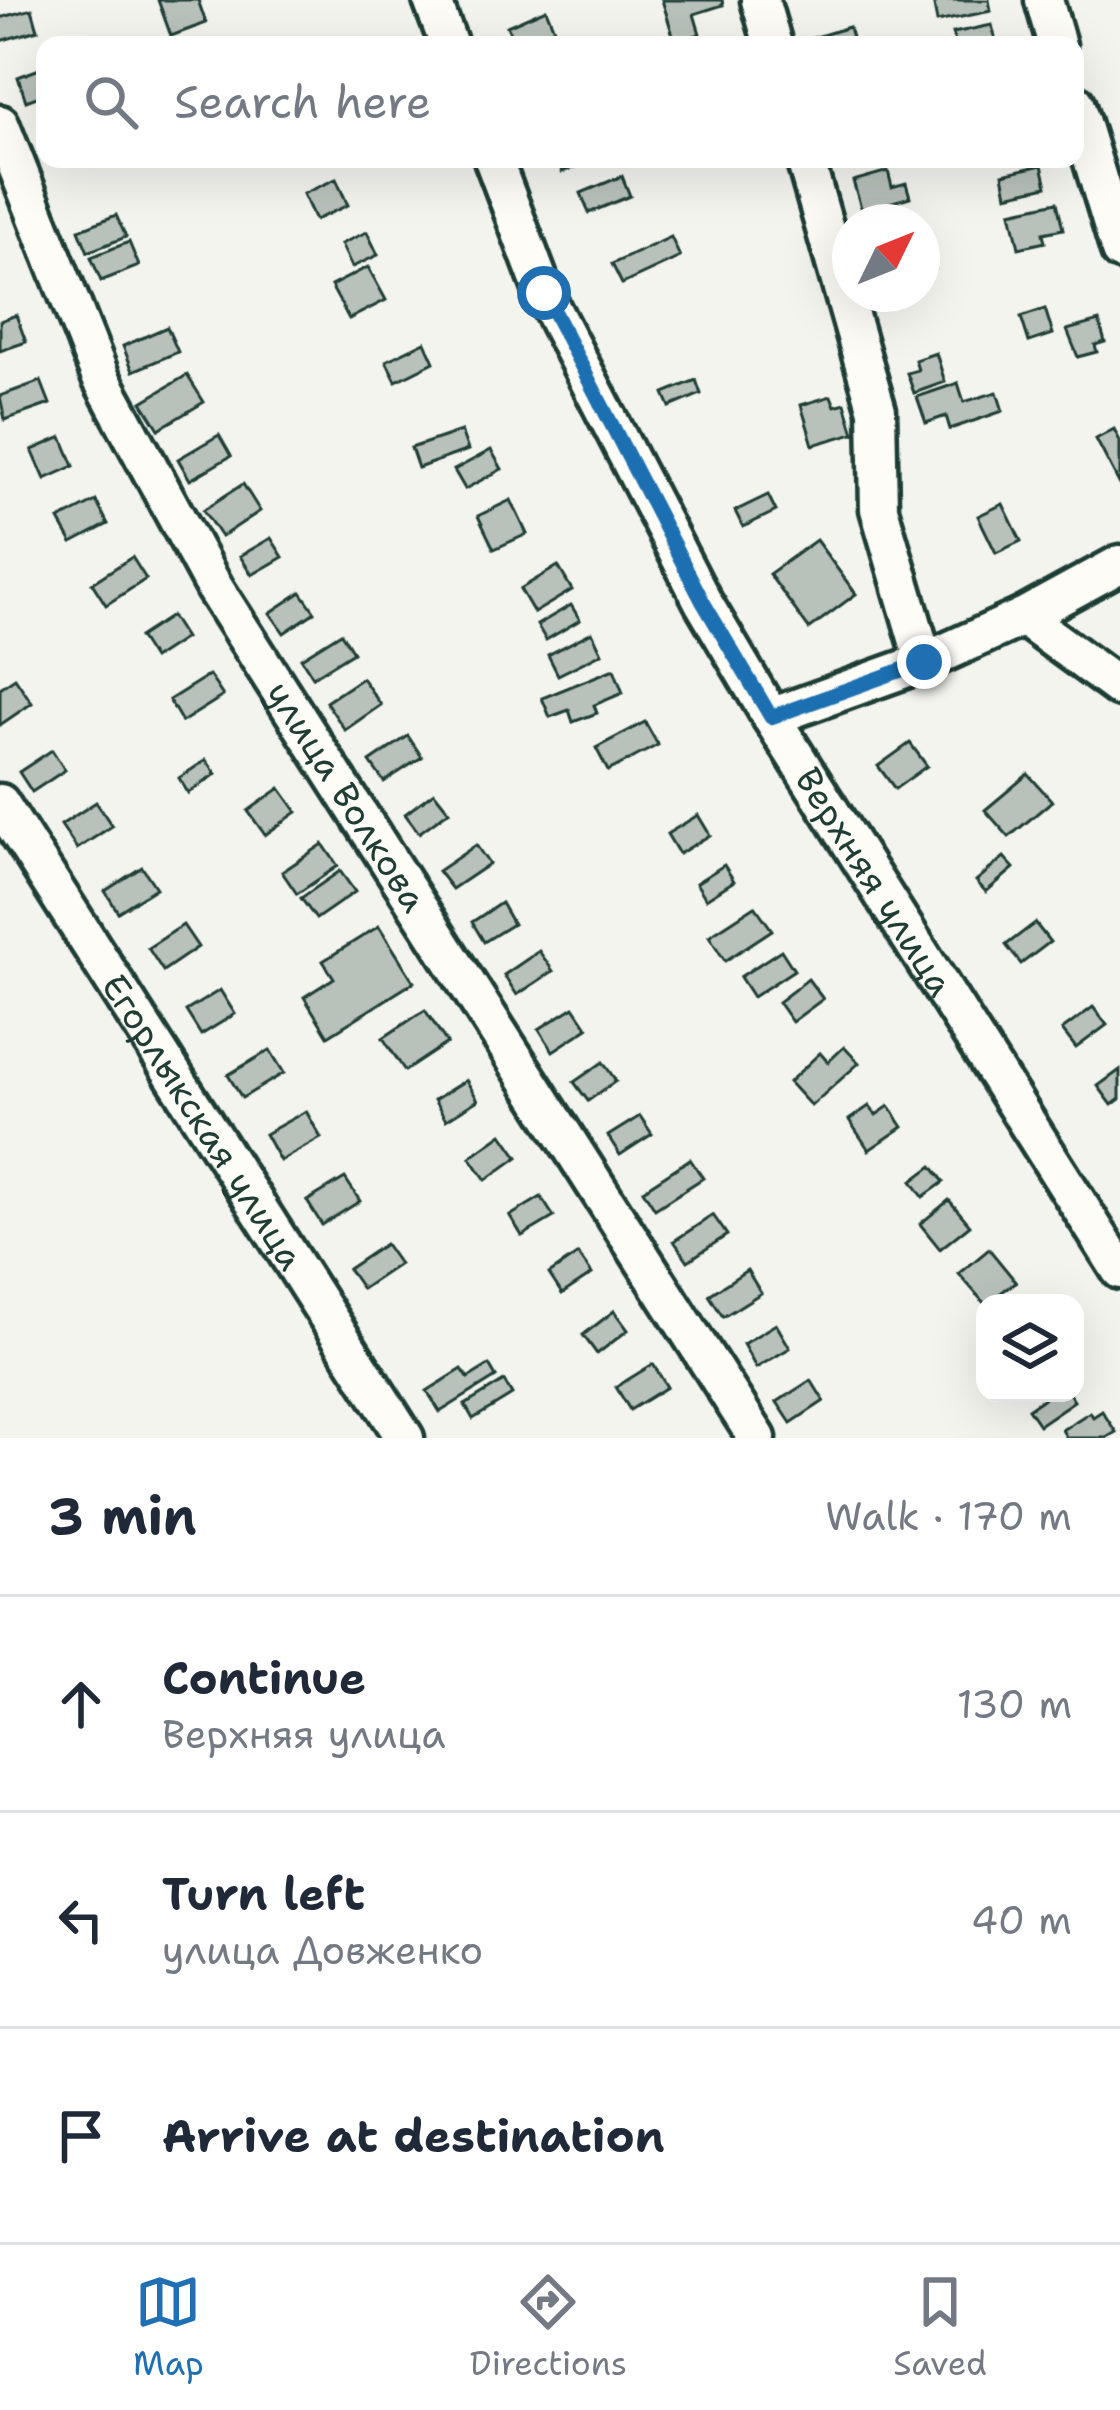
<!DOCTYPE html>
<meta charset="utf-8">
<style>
body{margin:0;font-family:"Shantell Sans",sans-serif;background:#f6f6f7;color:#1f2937}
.controls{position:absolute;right:36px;bottom:36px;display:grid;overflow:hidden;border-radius:24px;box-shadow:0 12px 48px #0002}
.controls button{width:108px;height:108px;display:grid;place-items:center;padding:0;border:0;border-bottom:3px solid #e0e1e3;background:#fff;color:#1f2937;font:60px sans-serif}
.compass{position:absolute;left:832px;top:204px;width:108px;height:108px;border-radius:50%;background:#fff;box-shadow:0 12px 48px #0002;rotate:47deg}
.stop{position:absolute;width:36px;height:36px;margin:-27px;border:9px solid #1f6fb2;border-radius:50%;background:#fff}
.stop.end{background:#1f6fb2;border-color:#fff;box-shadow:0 3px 12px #0008}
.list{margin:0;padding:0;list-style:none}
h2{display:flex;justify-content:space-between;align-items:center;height:156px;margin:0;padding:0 48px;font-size:51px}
h2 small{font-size:39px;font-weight:400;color:#747a83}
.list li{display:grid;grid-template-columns:78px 1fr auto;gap:36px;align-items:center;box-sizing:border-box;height:216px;padding:0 48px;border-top:3px solid #e0e1e3}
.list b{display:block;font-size:45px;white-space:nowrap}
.list p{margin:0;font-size:39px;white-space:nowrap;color:#747a83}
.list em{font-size:39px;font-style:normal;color:#747a83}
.icon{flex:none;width:66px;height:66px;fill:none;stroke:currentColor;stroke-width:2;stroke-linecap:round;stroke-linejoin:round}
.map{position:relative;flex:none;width:1120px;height:1438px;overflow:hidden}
.search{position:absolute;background:#fff;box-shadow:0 12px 48px #0002;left:36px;right:36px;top:36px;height:132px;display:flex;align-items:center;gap:30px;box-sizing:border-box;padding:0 42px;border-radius:24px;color:#747a83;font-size:45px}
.sheet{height:804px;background:#fff}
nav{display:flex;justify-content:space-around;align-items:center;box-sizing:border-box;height:168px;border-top:3px solid #e0e1e3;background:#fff;font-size:33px;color:#747a83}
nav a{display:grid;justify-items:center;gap:6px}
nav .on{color:#1f6fb2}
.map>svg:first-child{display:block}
</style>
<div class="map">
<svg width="1120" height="1438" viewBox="0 0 1120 1438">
<rect width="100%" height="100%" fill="#f4f4ef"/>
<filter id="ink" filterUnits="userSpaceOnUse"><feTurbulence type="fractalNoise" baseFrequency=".00833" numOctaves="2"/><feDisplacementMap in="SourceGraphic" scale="24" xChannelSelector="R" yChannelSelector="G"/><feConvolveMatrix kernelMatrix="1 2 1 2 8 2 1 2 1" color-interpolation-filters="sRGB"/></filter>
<g filter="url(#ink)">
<g fill="#b9c1bb" stroke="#1f3d34" stroke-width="3">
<path d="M158 0H198L206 23 171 36Z"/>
<path d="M662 0H722L723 5 694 14 700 34 675 42Z"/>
<path d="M933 0H989L991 11 937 22Z"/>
<path d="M32 9 38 30 0 41V18Z"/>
<path d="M546 9 556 34 528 45H515L507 26Z"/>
<path d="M992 25 997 45H955L953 33Z"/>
<path d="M849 27 854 45H811L809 39Z"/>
<path d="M45 67V94L26 101 18 77Z"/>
<path d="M557 159H596L562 172Z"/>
<path d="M1042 165 1047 186 1007 195 1003 174Z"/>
<path d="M888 171 892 187 906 183 910 197 862 211 853 181Z"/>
<path d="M622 176 630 196 589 213 581 193Z"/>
<path d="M336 179 348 205 315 220 303 194Z"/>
<path d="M1057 202 1063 229 1043 233 1045 242 1019 248 1011 212Z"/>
<path d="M116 215 126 237 88 252 79 230Z"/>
<path d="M367 232 378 255 352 267 341 244Z"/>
<path d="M671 237 680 257 622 284 612 264Z"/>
<path d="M129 242 139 266 101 281 91 257Z"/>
<path d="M927 244 935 269 922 273V245Z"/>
<path d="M368 267 386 300 349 319 331 286Z"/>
<path d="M1045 309 1053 334 1029 342 1021 317Z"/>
<path d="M16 315 26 342 0 351V321Z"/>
<path d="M1099 321 1105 342 1095 345 1097 352 1078 357 1067 330Z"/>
<path d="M167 327 178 352 133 371 123 346Z"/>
<path d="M425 342 434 362 396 381 386 361Z"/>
<path d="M936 353 945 382 914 393 907 373 918 370 915 360Z"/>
<path d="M187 375 204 402 159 429 142 402Z"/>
<path d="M696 380 701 394 670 407 664 393Z"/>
<path d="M41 381 50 404 5 420 0 396Z"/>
<path d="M958 383 964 402 997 392 1003 411 950 429 946 416 926 423 917 397Z"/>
<path d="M831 396 835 406 845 403 854 433 813 445 801 405Z"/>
<path d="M1114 429 1120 441V485L1096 439Z"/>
<path d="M461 431 468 450 418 468 411 448Z"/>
<path d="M219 435 231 456 190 480 178 459Z"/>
<path d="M62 437 74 466 45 479 32 450Z"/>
<path d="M491 450 502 469 465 489 454 470Z"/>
<path d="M243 484 260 511 221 537 203 510Z"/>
<path d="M768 495 776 511 743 527 735 511Z"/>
<path d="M511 500 527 534 494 549 478 516Z"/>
<path d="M96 501 108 524 72 543 59 520Z"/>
<path d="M1003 504 1021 541 996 553 978 516Z"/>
<path d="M271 538 283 557 252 575 240 556Z"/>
<path d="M816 540 856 594 809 629 769 574Z"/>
<path d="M132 557 146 579 106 605 92 583Z"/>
<path d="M558 566 572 590 534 613 520 589Z"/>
<path d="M301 592 315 612 284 633 270 613Z"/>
<path d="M571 605 580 620 546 640 537 625Z"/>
<path d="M171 616 185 638 153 659 139 637Z"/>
<path d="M592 632 602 653 558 675 548 655Z"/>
<path d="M341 633 353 652 313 677 301 658Z"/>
<path d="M614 669 623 693 594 705 597 713 573 722 569 710 550 717 542 698Z"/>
<path d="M209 675 223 696 182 722 169 700Z"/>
<path d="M15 678 32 703 0 725V688Z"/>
<path d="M362 678 381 705 345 730 326 702Z"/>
<path d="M645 722 658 745 608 771 596 748Z"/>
<path d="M408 736 422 757 384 782 370 762Z"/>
<path d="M910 743 927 766 895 789 878 766Z"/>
<path d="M52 750 65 770 32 792 19 772Z"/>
<path d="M206 760 216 774 188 793 179 778Z"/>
<path d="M1028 774 1052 801 1009 837 985 810Z"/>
<path d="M280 788 297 812 265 835 248 811Z"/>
<path d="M434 792 449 811 419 833 405 814Z"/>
<path d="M96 802 112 826 77 849 61 825Z"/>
<path d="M698 815 710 835 679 854 667 834Z"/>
<path d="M323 844 338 866 297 894 282 872Z"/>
<path d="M476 845 489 864 452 889 438 871Z"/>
<path d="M1004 857 1014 868 986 892 976 881Z"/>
<path d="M724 865 734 881 706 899 696 883Z"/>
<path d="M142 867 156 888 118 912 105 891Z"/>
<path d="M340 871 355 892 316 919 301 898Z"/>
<path d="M501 903 513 924 484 942 472 922Z"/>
<path d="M755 906 772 930 725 961 709 936Z"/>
<path d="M1035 923 1050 942 1021 964 1006 945Z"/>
<path d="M183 925 198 947 163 971 148 948Z"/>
<path d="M379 926 414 982 328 1036 304 997 334 978 323 961Z"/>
<path d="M781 950 794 970 753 997 740 977Z"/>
<path d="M539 951 553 971 517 995 504 975Z"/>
<path d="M808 979 823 999 792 1022 778 1002Z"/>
<path d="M220 990 235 1014 201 1035 186 1011Z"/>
<path d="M574 1007 588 1028 553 1051 539 1029Z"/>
<path d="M1093 1007 1107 1025 1076 1048 1062 1030Z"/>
<path d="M425 1010 447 1043 405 1071 383 1038Z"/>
<path d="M844 1047 859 1063 811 1106 789 1082 820 1053 828 1062Z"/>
<path d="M270 1050 284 1073 242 1098 228 1075Z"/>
<path d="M603 1062 616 1081 588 1101 574 1082Z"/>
<path d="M1120 1070V1099L1112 1105 1098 1086Z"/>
<path d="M466 1080 478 1100 446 1120 434 1100Z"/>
<path d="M869 1106 876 1115 889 1106 903 1127 869 1150 849 1120Z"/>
<path d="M306 1111 321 1138 280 1161 265 1134Z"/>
<path d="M640 1116 652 1134 620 1155 608 1136Z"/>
<path d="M502 1134 518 1157 486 1180 470 1157Z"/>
<path d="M690 1159 703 1178 655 1209 643 1190Z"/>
<path d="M932 1166 944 1182 923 1197 912 1181Z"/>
<path d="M345 1178 360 1201 322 1225 307 1201Z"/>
<path d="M541 1197 554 1217 522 1236 510 1216Z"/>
<path d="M949 1200 970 1225 940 1249 920 1224Z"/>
<path d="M713 1215 727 1235 688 1261 674 1241Z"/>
<path d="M385 1244 399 1264 362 1289 348 1269Z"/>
<path d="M989 1249 1016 1282 985 1304 959 1274Z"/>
<path d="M578 1254 592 1274 562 1294 549 1274Z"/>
<path d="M747 1270 761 1293 723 1317 709 1295Z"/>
<path d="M614 1311 628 1330 597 1354 583 1335Z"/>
<path d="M776 1324 790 1348 756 1368 743 1344Z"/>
<path d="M653 1364 667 1387 630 1410 616 1387Z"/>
<path d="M489 1365 496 1377 440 1412 427 1391 462 1369 468 1378Z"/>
<path d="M811 1380 824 1401 791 1423 777 1402Z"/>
<path d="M504 1381 512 1395 473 1419 465 1405Z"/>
<path d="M1051 1393H1069L1074 1401 1039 1425 1028 1409Z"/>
<path d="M1102 1411 1116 1432 1106 1438H1067L1062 1430 1090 1412 1093 1417Z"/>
</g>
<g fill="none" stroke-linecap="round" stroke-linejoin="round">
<defs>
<g id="minor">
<path d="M432 0 449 45"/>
<path d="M760 0 773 45"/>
<path d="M1044 0 1057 45"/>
<path d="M1075 103 1120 251"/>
<path id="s1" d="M0 124 101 378 215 589 757 1438"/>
<path id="s2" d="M493 159 544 294 703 602 771 717 1120 1270"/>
<path d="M805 159 877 410 879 509 924 662"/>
<path d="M1023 617 1120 688"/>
<path d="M771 717 924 662 1023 617 1120 564"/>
<path id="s3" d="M0 803 405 1438"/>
</g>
</defs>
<use href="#minor" stroke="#1f3d34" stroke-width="45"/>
<use href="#minor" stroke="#fdfcf7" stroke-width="36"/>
</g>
</g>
<g fill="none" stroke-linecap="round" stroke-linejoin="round" filter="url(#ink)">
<path stroke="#1f6fb2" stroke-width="15" d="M544 293 703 602 771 717 924 662"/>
</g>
<g text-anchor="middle" stroke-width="10" stroke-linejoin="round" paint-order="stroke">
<g font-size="36" fill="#1f3d34" stroke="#fdfcf7">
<text dy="13" stroke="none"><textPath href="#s1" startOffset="759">улица Волкова</textPath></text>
<text dy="13" stroke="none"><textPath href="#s2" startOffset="819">Верхняя улица</textPath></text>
<text dy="13" stroke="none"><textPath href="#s3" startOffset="378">Егорлыкская улица</textPath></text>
</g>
</g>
</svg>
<div class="controls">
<button><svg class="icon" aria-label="layers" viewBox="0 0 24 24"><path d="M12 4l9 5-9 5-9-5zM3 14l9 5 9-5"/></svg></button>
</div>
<svg class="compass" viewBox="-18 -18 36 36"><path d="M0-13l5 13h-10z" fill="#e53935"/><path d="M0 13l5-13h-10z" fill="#747a83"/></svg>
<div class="stop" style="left:544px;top:293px"></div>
<div class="stop end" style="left:924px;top:662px"></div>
<div class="search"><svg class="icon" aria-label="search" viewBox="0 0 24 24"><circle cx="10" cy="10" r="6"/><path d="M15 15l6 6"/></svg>Search here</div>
</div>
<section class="sheet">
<h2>3 min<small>Walk · 170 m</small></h2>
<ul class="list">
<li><svg class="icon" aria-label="ahead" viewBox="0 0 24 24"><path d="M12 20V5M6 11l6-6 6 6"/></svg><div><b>Continue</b><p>Верхняя улица</p></div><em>130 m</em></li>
<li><svg class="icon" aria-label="left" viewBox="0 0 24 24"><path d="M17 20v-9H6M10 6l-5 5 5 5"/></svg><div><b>Turn left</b><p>улица Довженко</p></div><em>40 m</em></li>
<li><svg class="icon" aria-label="arrive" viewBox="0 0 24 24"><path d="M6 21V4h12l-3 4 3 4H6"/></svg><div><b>Arrive at destination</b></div></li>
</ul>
</section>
<nav>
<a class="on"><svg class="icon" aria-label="map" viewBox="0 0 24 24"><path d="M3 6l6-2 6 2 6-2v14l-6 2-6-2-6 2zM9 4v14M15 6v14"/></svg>Map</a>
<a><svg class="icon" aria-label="directions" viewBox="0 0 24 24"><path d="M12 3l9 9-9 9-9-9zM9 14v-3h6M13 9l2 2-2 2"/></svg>Directions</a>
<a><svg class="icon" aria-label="saved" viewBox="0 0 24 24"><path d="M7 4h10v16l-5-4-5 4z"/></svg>Saved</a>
</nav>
